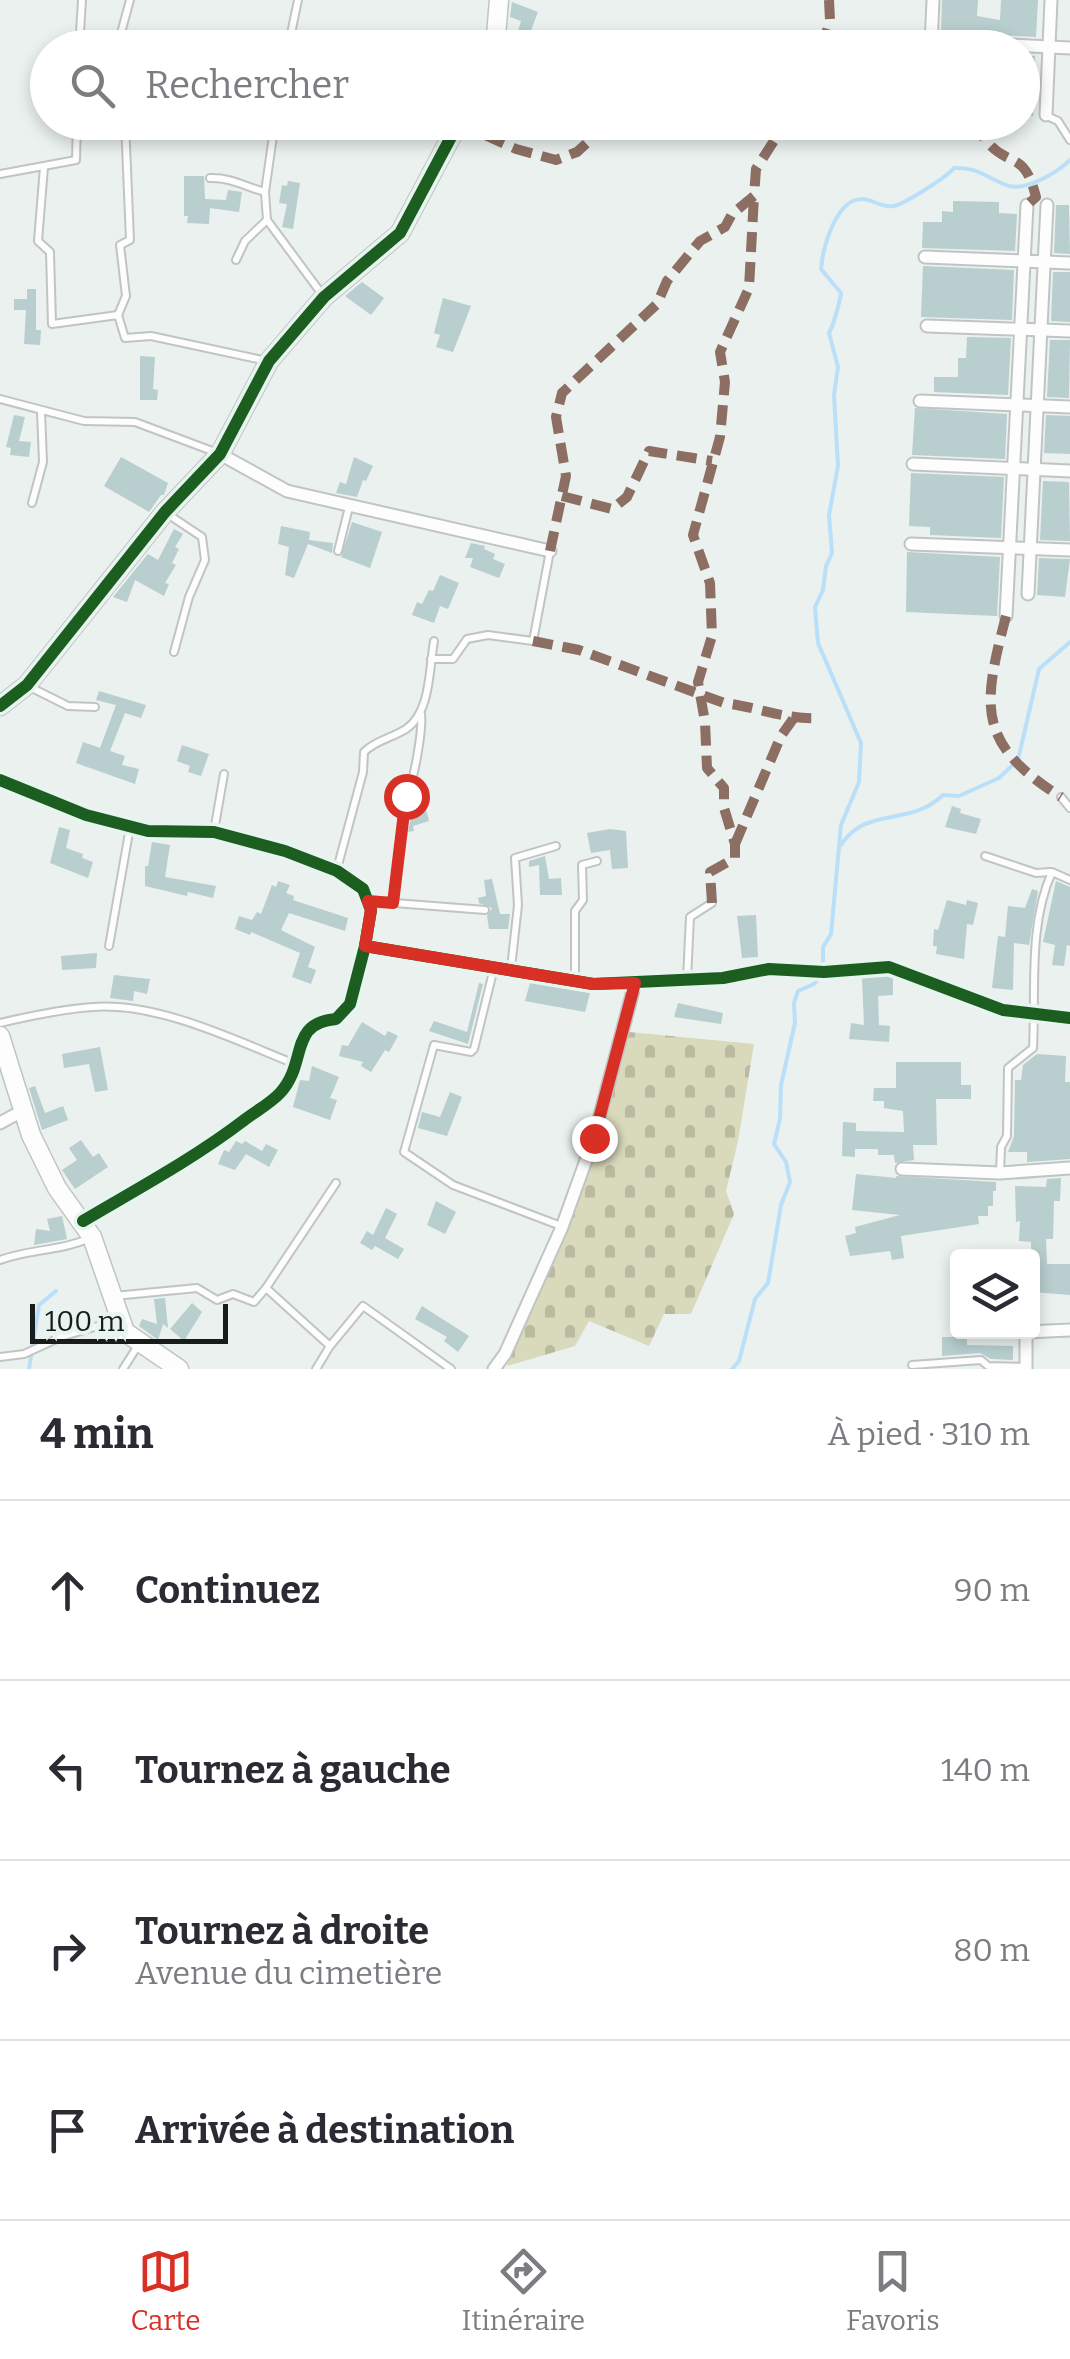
<!DOCTYPE html>
<html lang="fr">
<meta charset="utf-8">
<style>
body{margin:0;font-family:Bitter,serif;background:#f2f2f3;color:#2b2b33}
.controls{position:absolute;right:30px;bottom:30px;display:grid;overflow:hidden;border-radius:10px;box-shadow:0 5px 15px #0003}
.controls button{width:90px;height:90px;display:grid;place-items:center;padding:0;border:0;border-bottom:2px solid #e1e1e2;background:#fff;color:#2b2b33;font:50px sans-serif}
.scale{position:absolute;left:30px;bottom:25px;width:198px;box-sizing:border-box;padding-left:10px;border:5px solid #181d1b;border-top:0;font-size:28px;line-height:35px;white-space:nowrap;color:#181d1b;-webkit-text-stroke:8px #e7f4ef;paint-order:stroke}
.stop{position:absolute;width:30px;height:30px;margin:-22px;border:8px solid #d93025;border-radius:50%;background:#fff}
.stop.end{background:#d93025;border-color:#fff;box-shadow:0 2px 10px #0008}
.list{margin:0;padding:0;list-style:none}
h2{display:flex;justify-content:space-between;align-items:center;height:130px;margin:0;padding:0 40px;font-size:42px}
h2 small{font-size:32px;font-weight:400;color:#7c7c81}
.list li{display:grid;grid-template-columns:65px 1fr auto;gap:30px;align-items:center;box-sizing:border-box;height:180px;padding:0 40px;border-top:2px solid #e1e1e2}
.list b{display:block;font-size:38px;white-space:nowrap}
.list p{margin:0;font-size:32px;white-space:nowrap;color:#7c7c81}
.list em{font-size:32px;font-style:normal;color:#7c7c81}
.icon{flex:none;width:55px;height:55px;fill:none;stroke:currentColor;stroke-width:2;stroke-linecap:round;stroke-linejoin:round}
.map{position:relative;flex:none;width:1070px;height:1369px;overflow:hidden}
.search{position:absolute;background:#fff;box-shadow:0 5px 15px #0003;left:30px;right:30px;top:30px;height:110px;display:flex;align-items:center;gap:25px;box-sizing:border-box;padding:0 35px;border-radius:55px;color:#7c7c81;font-size:38px}
.sheet{height:850px;background:#fff}
nav{display:flex;justify-content:space-around;align-items:center;box-sizing:border-box;height:140px;border-top:2px solid #e1e1e2;background:#fff;font-size:28px;color:#7c7c81}
nav a{display:grid;justify-items:center;gap:5px}
nav .on{color:#d93025}
.map>svg:first-child{display:block}
</style>
<div class="map">
<svg width="1070" height="1369" viewBox="0 0 1070 1369">
<defs>
<pattern id="cemetery-stones" width="16" height="16" patternUnits="userSpaceOnUse" patternTransform="scale(2.5)"><rect width="16" height="16" fill="#d9d9bc"/><path d="M2 7V4a2 2 0 0 1 4 0v3zM10 15v-3a2 2 0 0 1 4 0v3z" fill="#babaa1"/></pattern>
</defs>
<rect width="100%" height="100%" fill="#eaf1ee"/>
<path fill="url(#cemetery-stones)" d="M629 1032 754 1044 738 1141 726 1191 734 1214 691 1314H664L649 1346 589 1321 575 1346 507 1366 590 1166Z"/>
<g fill="none" stroke-linecap="round" stroke-linejoin="round">
<g stroke="#badff9" stroke-width="4">
<path d="M841 845C867 805 909 828 943 795L959 796 999 778 1018 760 1039 669 1070 642"/>
<path d="M823 969V947L831 934 841 825 859 782 861 743 818 643 815 607 823 590 826 566 832 553 829 515 838 466 834 395 838 367 829 333C834 324 840 301 841 293L821 269C823 247 836 198 863 199 873 200 883 208 894 206 906 203 947 177 954 168 977 167 986 177 1006 185 1024 193 1058 172 1070 160"/>
<path d="M29 1369 39 1305 56 1291"/>
<path d="M732 1369 739 1361 755 1299 768 1283 781 1205 790 1182 786 1162 774 1144 780 1119 781 1085 795 1023 794 1003 798 991 814 984 820 977"/>
</g>
</g>
<g fill="#b8cecf">
<path d="M942 0H978L977 16 1000 20 1001 0H1038L1036 37 941 32Z"/>
<path d="M512 2 538 12 530 33 531 38 553 44 552 48H513L521 21 510 17Z"/>
<path d="M1022 55 1035 56 1033 116H1022Z"/>
<path d="M184 176H204L205 199 226 200 228 190 242 192 239 212 210 208 209 224 187 223 188 216H184Z"/>
<path d="M288 181 300 183 293 229 282 227 287 204 279 203 282 185 287 186Z"/>
<path d="M953 201 999 202V213L1017 214 1015 251 922 248 923 222H942V211L953 212Z"/>
<path d="M1056 205H1069L1070 254 1054 253Z"/>
<path d="M923 266 1014 270 1012 320 921 317Z"/>
<path d="M1053 272H1070V322L1051 321Z"/>
<path d="M362 282 384 298 371 315 345 296Z"/>
<path d="M27 289H36V330H41L40 345 24 344 26 310H14V299H27Z"/>
<path d="M443 298 471 306 453 352 436 347 440 335 434 333Z"/>
<path d="M967 337 1011 338 1008 395 934 392V377H958V358H966Z"/>
<path d="M1050 340H1070L1069 398 1047 397Z"/>
<path d="M140 356 155 357 153 389 158 390 157 400H140Z"/>
<path d="M915 408 1007 414 1005 459 912 455Z"/>
<path d="M14 415 25 417 19 441 31 442 29 457 10 455 11 448 6 447Z"/>
<path d="M1046 415 1070 416V454L1044 453Z"/>
<path d="M121 457 168 483 164 495H161L149 512 104 486Z"/>
<path d="M354 457 373 466 366 481 363 480 357 497 336 493 340 482 346 484Z"/>
<path d="M911 473 1004 477 1001 538 930 535V527L909 526Z"/>
<path d="M1043 481 1069 482 1070 541 1040 540Z"/>
<path d="M352 522 382 532 370 568 341 557Z"/>
<path d="M281 526 310 532 309 540 333 543 332 553 308 544 294 578 285 575 289 547 278 544Z"/>
<path d="M174 529 183 534 175 547 179 549 172 563 176 565 165 583 169 584 164 596 135 580 127 602 113 597 148 554 158 560Z"/>
<path d="M471 543 485 546 484 549 495 554 493 559 505 564 499 578 470 567 473 558H465Z"/>
<path d="M907 552 1000 557 997 616 906 612Z"/>
<path d="M1039 558 1070 559 1065 597 1037 595Z"/>
<path d="M440 575 459 583 448 609 440 606 434 623 412 615 417 602 422 604 429 590 433 591Z"/>
<path d="M99 691 146 705 141 718 125 713 110 751 125 756 122 765 139 769 135 784 76 763 83 742 100 748 116 705 96 700Z"/>
<path d="M182 745 209 754 201 776 188 772 190 766 177 761Z"/>
<path d="M417 786H420L429 821 413 826 414 831 408 832Z"/>
<path d="M952 806 961 809 960 813 981 819 976 834 945 827Z"/>
<path d="M59 827 70 830 66 848 83 854 82 858 93 862 88 878 50 863Z"/>
<path d="M610 829 626 831 628 868 612 869 610 850 591 853 587 833Z"/>
<path d="M152 842 170 845 165 877 216 886 213 898 188 892 187 896 145 886V866H148Z"/>
<path d="M545 856 549 879 561 878 562 895H540L539 865 529 867V861Z"/>
<path d="M492 879 500 914H510L508 929H489L487 916 492 908 479 903 478 898 486 896 484 880Z"/>
<path d="M278 881 290 885 286 893 294 896 293 900 348 918 345 931 289 913 281 930 315 947 308 967 316 970 311 984 292 977 300 953 251 932 250 935 235 929 239 916 252 920 257 912 261 914 272 885 276 887Z"/>
<path d="M1056 881 1070 887V946L1067 945 1064 966 1052 965 1055 945 1043 942Z"/>
<path d="M1032 889 1038 891 1029 945 1014 943 1013 990 992 988 998 936 1005 937 1008 906 1025 908Z"/>
<path d="M947 900 966 905 967 900 978 903 973 925 967 924 964 959 936 954 937 946H933L934 929 938 930Z"/>
<path d="M756 915 758 957 742 958 737 916Z"/>
<path d="M97 953 96 968 62 970 61 956Z"/>
<path d="M114 975 150 979 147 994 134 991 133 1001 110 998Z"/>
<path d="M888 976 893 978V995L878 996 879 1025 890 1026 889 1042 849 1039 851 1023 864 1025 862 978Z"/>
<path d="M479 983 483 984 468 1044 429 1031 434 1021 467 1032Z"/>
<path d="M530 983 590 993 585 1012 525 1001Z"/>
<path d="M678 1003 723 1013 721 1024 674 1017Z"/>
<path d="M362 1022 385 1036 388 1031 398 1036 389 1052 385 1050 371 1072 361 1066 363 1062 339 1056 342 1045 348 1046Z"/>
<path d="M100 1047 108 1090 95 1092 89 1064 64 1068 62 1054Z"/>
<path d="M1037 1054 1066 1056 1065 1082H1070V1159L1027 1162V1152H1008L1014 1136 1015 1080H1021L1023 1065Z"/>
<path d="M896 1062H961V1085H971V1099H936L937 1145H913L914 1160 895 1163 894 1155H878V1149H855V1157L842 1156 843 1122 856 1123V1131L904 1132 903 1111 884 1108V1101H873L874 1088H896Z"/>
<path d="M312 1066 339 1077 330 1098 337 1100 330 1120 293 1107 300 1080 309 1081Z"/>
<path d="M35 1086 45 1113 63 1106 68 1120 42 1130 29 1088Z"/>
<path d="M450 1092 462 1097 447 1136 418 1128 422 1112 440 1117Z"/>
<path d="M81 1140 93 1157 99 1153 108 1167 75 1189 62 1170 77 1160 69 1148Z"/>
<path d="M236 1141 242 1144 245 1141 262 1151 266 1144 278 1150 269 1167 246 1154 235 1170 218 1164 224 1150 229 1152Z"/>
<path d="M856 1174 896 1178V1176L996 1182V1191H993V1206H988V1216H978L979 1224 901 1236 904 1258 892 1260 890 1251 850 1256 845 1236 856 1233 855 1227 900 1215 852 1210Z"/>
<path d="M1061 1178 1060 1201H1054L1053 1239H1046L1047 1264H1070V1295L1032 1292 1031 1242 1019 1241 1020 1221 1016 1222 1015 1186 1046 1187 1047 1179Z"/>
<path d="M436 1201 456 1212 445 1234 427 1225Z"/>
<path d="M386 1208 397 1214 385 1238 404 1249 398 1259 375 1246 372 1250 360 1243 367 1231 373 1235Z"/>
<path d="M62 1216 67 1239 34 1245 36 1229 50 1231 47 1219Z"/>
<path d="M165 1298 168 1328 163 1324 158 1340 139 1326 142 1319 157 1324 154 1299Z"/>
<path d="M192 1303 202 1312 184 1341 170 1329Z"/>
<path d="M422 1306 469 1336 458 1352 444 1341 447 1337 415 1319Z"/>
<path d="M942 1337H967V1345L1013 1346V1360L991 1359 980 1353 942 1356Z"/>
</g>
<g fill="none" stroke-linecap="round" stroke-linejoin="round">
<defs>
<g id="lane">
<path d="M79 48 82 0"/>
<path d="M122 48 121 33 130 0"/>
<path d="M288 48 298 0"/>
<path d="M1047 116 1058 121 1070 140"/>
<path d="M275 122 265 192 267 220 324 297"/>
<path d="M44 167 38 241 50 252 52 324 118 315 125 338 151 336 267 361"/>
<path d="M0 174 76 160 77 122"/>
<path d="M210 178C230 177 246 187 265 192"/>
<path d="M236 260 245 241 267 220"/>
<path d="M118 315 126 296 120 245 130 240 125 122"/>
<path d="M0 399 84 421 135 422 215 452"/>
<path d="M32 503 43 462 41 411"/>
<path d="M166 513 202 537 205 560 189 597 174 652"/>
<path d="M338 551 349 507"/>
<path d="M431 659H453L467 639 488 635 533 641 550 551"/>
<path d="M28 686 68 706 95 707"/>
<path d="M1061 797 1070 808"/>
<path d="M214 831 224 774"/>
<path d="M985 856 1036 873 1050 872"/>
<path d="M337 869 363 772 364 752C376 740 392 738 406 729 431 712 429 669 434 641"/>
<path d="M369 901 485 910"/>
<path d="M393 903 406 795C414 784 423 728 421 714"/>
<path d="M109 946 130 827"/>
<path d="M494 968 474 1049 471 1052 434 1045 404 1152 453 1185 561 1226"/>
<path d="M511 968 518 905 515 858 556 846"/>
<path d="M687 979 690 917 712 903"/>
<path d="M575 980V911L583 900 582 865 597 861"/>
<path d="M0 1023C30 1016 62 1009 93 1007 158 1002 235 1040 295 1064"/>
<path d="M1000 1173 1001 1147 1007 1136 1008 1068 1033 1048C1036 991 1028 925 1052 872L1070 880"/>
<path d="M0 1260C30 1249 61 1251 90 1238"/>
<path d="M114 1296 197 1288 217 1300 233 1294 254 1302 266 1288"/>
<path d="M330 1346 363 1306 451 1369"/>
<path d="M0 1357 24 1354 61 1337 118 1320"/>
<path d="M912 1365 981 1360 988 1366 1025 1367"/>
<path d="M123 1369 139 1344"/>
<path d="M316 1369 330 1346 266 1288 336 1183"/>
</g>
<g id="street">
<path d="M931 41 1070 48"/>
<path d="M931 46 933 0"/>
<path d="M1046 115 1051 0"/>
<path d="M925 257 1070 263"/>
<path d="M927 326 1070 331"/>
<path d="M920 401 1070 407"/>
<path d="M220 454 287 491 550 551"/>
<path d="M913 464 1070 471"/>
<path d="M911 544 1070 550"/>
<path d="M1028 594 1047 205"/>
<path d="M1006 616 1027 205"/>
<path d="M0 780 86 815 148 831 214 832 285 851 337 871 363 889 371 910 365 946 350 1004 336 1019C288 1023 308 1063 280 1093 270 1104 254 1112 243 1121 193 1159 137 1189 83 1221"/>
<path d="M365 946 593 984 723 978 769 969 824 972 889 967 1003 1010 1070 1018"/>
<path d="M0 1123 24 1110"/>
<path d="M902 1169 1000 1173 1070 1168"/>
<path d="M494 1369 505 1354 562 1227 594 1138 635 983"/>
<path d="M1026 1369V1332L1070 1330"/>
</g>
<g id="secondary">
<path d="M495 48 499 0"/>
<path d="M0 706 27 685 165 512 220 454 269 361 324 297 400 233 459 122"/>
<path d="M0 1036 31 1135 57 1188 92 1237 125 1332 179 1369"/>
</g>
</defs>
<use href="#lane" stroke="#c0c5c3" stroke-width="10"/>
<use href="#street" stroke="#c0c5c3" stroke-width="15"/>
<use href="#secondary" stroke="#c0c5c3" stroke-width="21"/>
<use href="#lane" stroke="#fcfdfc" stroke-width="6"/>
<use href="#street" stroke="#fcfdfc" stroke-width="11"/>
<use href="#secondary" stroke="#fcfdfc" stroke-width="18"/>
<g stroke="#8d6e63" stroke-width="10" stroke-dasharray="20 10" stroke-linecap="butt">
<path d="M822 48 830 20 829 0"/>
<path d="M973 122C981 129 981 136 988 143 1012 169 1024 150 1036 197L1027 205"/>
<path d="M458 123 516 149 556 160 577 152 599 132 640 122"/>
<path d="M562 496 612 509 627 497 649 451 712 461"/>
<path d="M550 551 566 476 556 417 562 393 657 304 667 281 700 241 725 227 732 214 754 196 756 169 786 122"/>
<path d="M1006 616C983 705 975 743 1061 797"/>
<path d="M533 641 579 650 724 703C757 707 786 720 820 718"/>
<path d="M735 844 781 736 793 719"/>
<path d="M712 903 710 872 735 858V844L724 808V788L707 768 705 722 698 682 712 636 710 583 693 535 720 437 725 382 720 352 749 288 754 196"/>
</g>
<defs>
<g id="cycleway">
<path d="M0 706 27 685 165 512 220 454 269 361 324 297 400 233 459 122"/>
<path d="M0 780 86 815 148 831 214 832 285 851 337 871 363 889 371 910 365 946 350 1004 336 1019C288 1023 308 1063 280 1093 270 1104 254 1112 243 1121 193 1159 137 1189 83 1221"/>
<path d="M365 946 593 984 723 978 769 969 824 972 889 967 1003 1010 1070 1018"/>
</g>
</defs>
<use href="#cycleway" stroke="#e7f4ef" stroke-width="19"/>
<use href="#cycleway" stroke="#1b5e20" stroke-width="12"/>
</g>
<g fill="none" stroke-linecap="round" stroke-linejoin="round">
<path stroke="#d93025" stroke-width="12" d="M406 796 393 903 368 901 371 910 365 946 593 984 635 983 594 1138"/>
</g>
</svg>
<div class="controls">
<button><svg class="icon" aria-label="layers" viewBox="0 0 24 24"><path d="M12 4l9 5-9 5-9-5zM3 14l9 5 9-5"/></svg></button>
</div>
<div class="scale">100 m</div>
<div class="stop" style="left:406px;top:796px"></div>
<div class="stop end" style="left:594px;top:1138px"></div>
<div class="search"><svg class="icon" aria-label="search" viewBox="0 0 24 24"><circle cx="10" cy="10" r="6"/><path d="M15 15l6 6"/></svg>Rechercher</div>
</div>
<section class="sheet">
<h2>4 min<small>À pied · 310 m</small></h2>
<ul class="list">
<li><svg class="icon" aria-label="ahead" viewBox="0 0 24 24"><path d="M12 20V5M6 11l6-6 6 6"/></svg><div><b>Continuez</b></div><em>90 m</em></li>
<li><svg class="icon" aria-label="left" viewBox="0 0 24 24"><path d="M17 20v-9H6M10 6l-5 5 5 5"/></svg><div><b>Tournez à gauche</b></div><em>140 m</em></li>
<li><svg class="icon" aria-label="right" viewBox="0 0 24 24"><path d="M7 20v-9h11M14 6l5 5-5 5"/></svg><div><b>Tournez à droite</b><p>Avenue du cimetière</p></div><em>80 m</em></li>
<li><svg class="icon" aria-label="arrive" viewBox="0 0 24 24"><path d="M6 21V4h12l-3 4 3 4H6"/></svg><div><b>Arrivée à destination</b></div></li>
</ul>
</section>
<nav>
<a class="on"><svg class="icon" aria-label="map" viewBox="0 0 24 24"><path d="M3 6l6-2 6 2 6-2v14l-6 2-6-2-6 2zM9 4v14M15 6v14"/></svg>Carte</a>
<a><svg class="icon" aria-label="directions" viewBox="0 0 24 24"><path d="M12 3l9 9-9 9-9-9zM9 14v-3h6M13 9l2 2-2 2"/></svg>Itinéraire</a>
<a><svg class="icon" aria-label="saved" viewBox="0 0 24 24"><path d="M7 4h10v16l-5-4-5 4z"/></svg>Favoris</a>
</nav>
